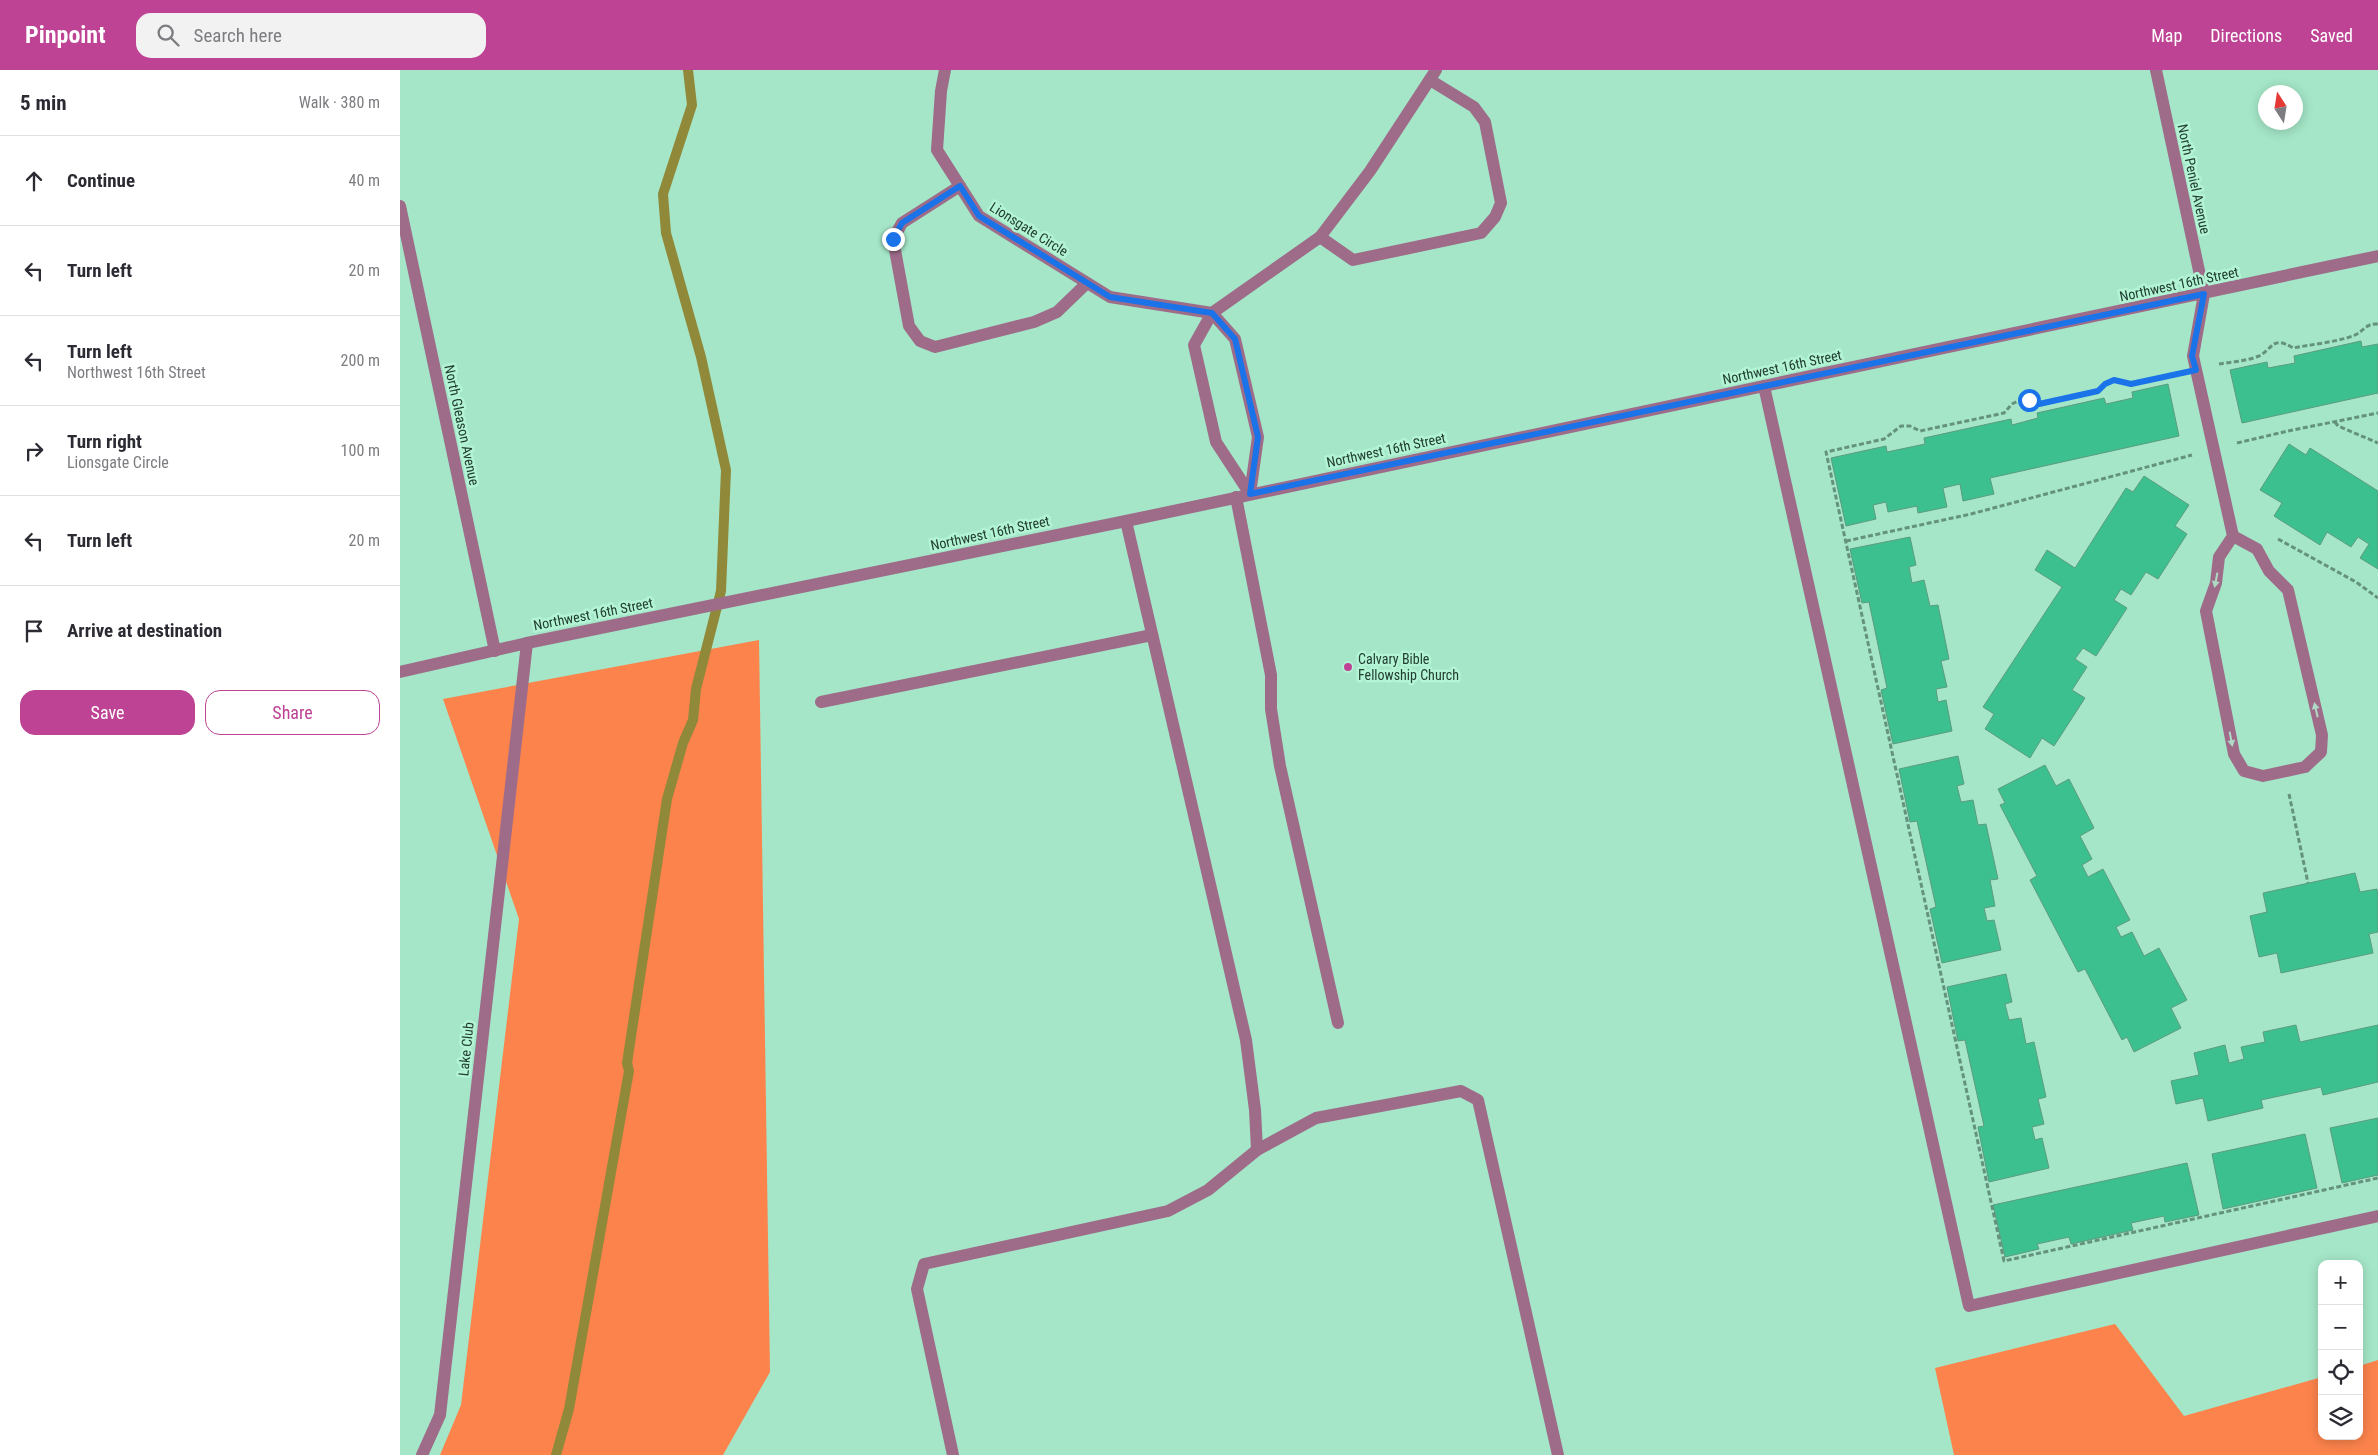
<!DOCTYPE html>
<meta charset="utf-8">
<style>
body{margin:0;font-family:"Roboto Condensed",sans-serif;background:#f2f2f3;color:#2b2b33}
.controls{position:absolute;right:15px;bottom:15px;display:grid;overflow:hidden;border-radius:10px;box-shadow:0 2px 12px #0003}
.controls button{width:45px;height:45px;display:grid;place-items:center;padding:0;border:0;border-bottom:1px solid #e1e1e2;background:#fff;color:#2b2b33;font:25px sans-serif}
.compass{position:absolute;left:1858px;top:15px;width:45px;height:45px;border-radius:50%;background:#fff;box-shadow:0 2px 12px #0003;rotate:348deg}
.stop{position:absolute;width:15px;height:15px;margin:-11px;border:4px solid #1a73e8;border-radius:50%;background:#fff}
.stop.end{background:#1a73e8;border-color:#fff;box-shadow:0 1px 5px #0008}
.list{margin:0;padding:0;list-style:none}
h2{display:flex;justify-content:space-between;align-items:center;height:65px;margin:0;padding:0 20px;font-size:21px}
h2 small{font-size:16px;font-weight:400;color:#7c7c81}
.list li{display:grid;grid-template-columns:32px 1fr auto;gap:15px;align-items:center;box-sizing:border-box;height:90px;padding:0 20px;border-top:1px solid #e1e1e2}
.list b{display:block;font-size:19px;white-space:nowrap}
.list p{margin:0;font-size:16px;white-space:nowrap;color:#7c7c81}
.list em{font-size:16px;font-style:normal;color:#7c7c81}
.actions{display:flex;gap:10px;padding:15px 20px}
.actions a{flex:1;padding:11px 0;border:1px solid #be4394;border-radius:15px;text-align:center;font-size:18px;color:#be4394}
.actions .main{background:#be4394;color:#fff}
.icon{flex:none;width:28px;height:28px;fill:none;stroke:currentColor;stroke-width:2;stroke-linecap:round;stroke-linejoin:round}
.map{position:relative;flex:none;width:1978px;height:1385px;overflow:hidden}
header{display:flex;align-items:center;gap:30px;box-sizing:border-box;height:70px;padding:0 25px;background:#be4394;color:#fff}
header strong{font-size:24px}
nav{display:flex;gap:28px;margin-inline-start:auto;font-size:18px}
.search{width:350px;height:45px;background:#f2f2f3;display:flex;align-items:center;gap:12px;box-sizing:border-box;padding:0 18px;border-radius:15px;color:#7c7c81;font-size:19px}
main{display:flex}
aside{flex:1;background:#fff}
.map>svg:first-child{display:block}
</style>
<header>
<strong>Pinpoint</strong>
<div class="search"><svg class="icon" aria-label="search" viewBox="0 0 24 24"><circle cx="10" cy="10" r="6"/><path d="M15 15l6 6"/></svg>Search here</div>
<nav><a>Map</a><a>Directions</a><a>Saved</a></nav>
</header>
<main>
<aside>
<h2>5 min<small>Walk · 380 m</small></h2>
<ul class="list">
<li><svg class="icon" aria-label="ahead" viewBox="0 0 24 24"><path d="M12 20V5M6 11l6-6 6 6"/></svg><div><b>Continue</b></div><em>40 m</em></li>
<li><svg class="icon" aria-label="left" viewBox="0 0 24 24"><path d="M17 20v-9H6M10 6l-5 5 5 5"/></svg><div><b>Turn left</b></div><em>20 m</em></li>
<li><svg class="icon" aria-label="left" viewBox="0 0 24 24"><path d="M17 20v-9H6M10 6l-5 5 5 5"/></svg><div><b>Turn left</b><p>Northwest 16th Street</p></div><em>200 m</em></li>
<li><svg class="icon" aria-label="right" viewBox="0 0 24 24"><path d="M7 20v-9h11M14 6l5 5-5 5"/></svg><div><b>Turn right</b><p>Lionsgate Circle</p></div><em>100 m</em></li>
<li><svg class="icon" aria-label="left" viewBox="0 0 24 24"><path d="M17 20v-9H6M10 6l-5 5 5 5"/></svg><div><b>Turn left</b></div><em>20 m</em></li>
<li><svg class="icon" aria-label="arrive" viewBox="0 0 24 24"><path d="M6 21V4h12l-3 4 3 4H6"/></svg><div><b>Arrive at destination</b></div></li>
</ul>
<div class="actions"><a class="main">Save</a><a>Share</a></div>
</aside>
<div class="map">
<svg width="1978" height="1385" viewBox="0 0 1978 1385">
<rect width="100%" height="100%" fill="#a5e6c8"/>
<g fill="#fc834c">
<path d="M359 570 370 1302 323 1385H40L61 1335 119 849 43 629Z"/>
<path d="M1715 1254 1784 1346 1922 1307V1366H1959V1296L1978 1290V1385H1554L1535 1298Z"/>
</g>
<g fill="none" stroke-linecap="round" stroke-linejoin="round">
<path stroke="#908939" stroke-width="10" d="M156 1385 169 1339 229 1001 227 993 267 729 283 673 293 650 296 619 321 521 326 400 301 287 266 163 263 124 292 35 288 0"/>
</g>
<g fill="#3cc08f" stroke="#5c9b7f">
<path d="M1961 271 1962 277 1978 274V323L1842 353 1830 300 1867 292 1868 298 1895 293 1894 286Z"/>
<path d="M1768 314 1779 366 1590 408 1594 424 1563 431 1560 414 1543 418 1547 437 1518 443 1517 436 1488 442 1486 432 1473 435 1476 449 1446 456 1431 388 1486 376 1487 382 1525 374 1524 368 1611 349 1612 355 1638 348 1637 343 1704 328 1706 334 1733 328 1732 322Z"/>
<path d="M1889 374 1906 385 1910 378 1978 421V499L1960 488 1969 474 1958 467 1951 477 1927 462 1920 475 1874 446 1882 433 1860 420Z"/>
<path d="M1744 406 1789 435 1775 456 1787 464 1758 509 1746 502 1731 525 1721 519 1714 530 1727 538 1696 586 1683 578 1675 589 1687 597 1672 620 1685 628 1654 676 1642 668 1630 688 1585 659 1594 644 1583 637 1662 517 1635 500 1647 480 1675 498 1726 418 1733 422Z"/>
<path d="M1510 467 1516 495 1509 497 1512 513 1524 510 1530 536 1538 535 1549 589 1541 591 1547 617 1536 619 1538 632 1546 630 1552 661 1493 674 1481 620 1487 618 1469 532 1462 533 1450 479Z"/>
<path d="M1558 686 1564 714 1557 716 1561 732 1573 730 1578 755 1586 754 1598 809 1590 810 1595 836 1584 838 1587 851 1594 850 1601 880 1542 893 1530 839 1536 837 1517 751 1510 752 1499 699Z"/>
<path d="M1645 695 1656 716 1669 709 1694 758 1680 766 1692 789 1682 795 1688 807 1703 799 1730 850 1716 857 1721 867 1732 862 1744 886 1759 878 1787 930 1771 938 1781 958 1734 982 1727 967 1722 970 1685 899 1678 902 1630 810 1637 806 1600 735 1605 733 1598 719Z"/>
<path d="M1955 803 1960 822 1977 819 1978 823V862L1969 864 1973 883 1881 903 1877 883 1859 887 1850 846 1867 842 1863 823Z"/>
<path d="M1606 904 1612 932 1605 934 1609 950 1621 948 1626 974 1634 972 1646 1027 1638 1029 1644 1054 1632 1057 1635 1070 1642 1068 1649 1098 1589 1112 1578 1057 1584 1056 1565 970 1558 971 1547 917Z"/>
<path d="M1896 955 1900 972 1978 955V1012L1923 1025 1921 1017 1861 1030 1863 1038 1808 1051 1803 1028 1776 1034 1771 1011 1799 1005 1794 983 1825 975 1829 993 1844 989 1841 977 1865 972 1863 962Z"/>
<path d="M1978 1048V1105L1942 1113 1930 1058Z"/>
<path d="M1905 1064 1917 1118 1823 1139 1812 1084Z"/>
<path d="M1787 1093 1799 1145 1765 1152 1764 1146 1731 1153 1733 1160 1671 1174 1669 1167 1637 1174 1639 1179 1605 1187 1593 1135Z"/>
</g>
<g fill="none" stroke-linecap="round" stroke-linejoin="round">
<g stroke="#64927d" stroke-width="3" stroke-dasharray="5 2.5" stroke-linecap="butt">
<path d="M1819 294C1831 292 1847 291 1859 286 1873 279 1872 265 1893 278 1908 275 1943 271 1955 265 1964 261 1966 253 1978 254"/>
<path d="M1774 304C1760 307 1747 311 1734 313 1716 315 1717 302 1698 321L1639 334 1629 330H1620L1612 334 1604 343 1520 361 1510 356H1501L1484 369 1426 382 1604 1191 1978 1108"/>
<path d="M1935 352 1938 356 1978 373"/>
<path d="M1837 373 1888 361 1978 343"/>
<path d="M1878 469 1956 512 1978 528"/>
<path d="M1446 471 1571 444 1792 385"/>
<path d="M1889 724 1908 813"/>
</g>
<g stroke="#9e6c89" stroke-width="12">
<path d="M545 0 541 21 537 80 579 146 710 227 812 243 920 167 970 101 1036 0"/>
<path d="M1756 0 1804 224 1793 286 1833 466 1819 487 1816 513 1806 541 1834 684 1844 701 1863 706 1905 697 1921 682 1922 665 1888 520 1869 501 1857 479 1833 466"/>
<path d="M560 116 502 153 493 169 509 256 520 271 535 277 634 252 657 242 687 213"/>
<path d="M0 136 95 581"/>
<path d="M920 167 953 190 1081 163 1095 147 1101 133 1085 52 1074 37 1030 10"/>
<path d="M812 243 835 269 858 367 850 424 816 372 794 275Z"/>
<path d="M1364 316 1569 1236 1978 1146"/>
<path d="M836 427 871 605V639L880 696 938 953"/>
<path d="M0 602 127 573 726 451 1978 186"/>
<path d="M421 632 752 565"/>
<path d="M857 1080 916 1048 1061 1021 1078 1030 1158 1385"/>
<path d="M22 1385 40 1345 127 573"/>
<path d="M553 1385 517 1219 524 1194 768 1141 808 1120 857 1080 855 1040 846 970 726 451"/>
</g>
</g>
<defs><path id="oneway-solid" d="M-6-.8H1V-3.2L6.5 0L1 3.2V.8H-6Z" transform="scale(1.25)"/></defs>
<g fill="#aed9c5">
<use href="#oneway-solid" transform="translate(1816 510) rotate(101)"/>
<use href="#oneway-solid" transform="translate(1916 640) rotate(-103)"/>
<use href="#oneway-solid" transform="translate(1831 669) rotate(79)"/>
</g>
<g fill="none" stroke-linecap="round" stroke-linejoin="round">
<path stroke="#1a73e8" stroke-width="6" d="M493 169 502 153 560 116 579 146 710 227 812 243 835 269 858 367 850 424 1804 224 1792 286 1796 300 1731 314 1714 310 1705 314 1698 321 1639 334 1629 330"/>
</g>
<circle fill="#be4394" stroke="#b2f4d4" stroke-width="2" cx="948" cy="597" r="5"/>
<g text-anchor="middle" stroke-width="5" stroke-linejoin="round" paint-order="stroke">
<g font-size="14" fill="#223d31" stroke="#b2f4d4">
<text transform="translate(1794 109) rotate(78)" y="5">North Peniel Avenue</text>
<text transform="translate(629 159) rotate(32)" y="5">Lionsgate Circle</text>
<text transform="translate(1779 214) rotate(-12)" y="5">Northwest 16th Street</text>
<text transform="translate(1382 297) rotate(-12)" y="5">Northwest 16th Street</text>
<text transform="translate(62 355) rotate(78)" y="5">North Gleason Avenue</text>
<text transform="translate(986 380) rotate(-12)" y="5">Northwest 16th Street</text>
<text transform="translate(590 463) rotate(-12)" y="5">Northwest 16th Street</text>
<text transform="translate(193 544) rotate(-11)" y="5">Northwest 16th Street</text>
<text transform="translate(66 979) rotate(-84)" y="5">Lake Club</text>
</g>
<g font-size="14" fill="#223d31" stroke="#b2f4d4" text-anchor="start">
<text x="958" y="594">Calvary Bible<tspan x="958" dy="16">Fellowship Church</tspan></text>
</g>
</g>
</svg>
<div class="controls">
<button>+</button>
<button>−</button>
<button><svg class="icon" aria-label="locate" viewBox="0 0 24 24"><circle cx="12" cy="12" r="6"/><path d="M12 2v4M12 18v4M2 12h4M18 12h4"/></svg></button>
<button><svg class="icon" aria-label="layers" viewBox="0 0 24 24"><path d="M12 4l9 5-9 5-9-5zM3 14l9 5 9-5"/></svg></button>
</div>
<svg class="compass" viewBox="-18 -18 36 36"><path d="M0-13l5 13h-10z" fill="#e53935"/><path d="M0 13l5-13h-10z" fill="#7c7c81"/></svg>
<div class="stop" style="left:1629px;top:330px"></div>
<div class="stop end" style="left:493px;top:169px"></div>
</div>
</main>
